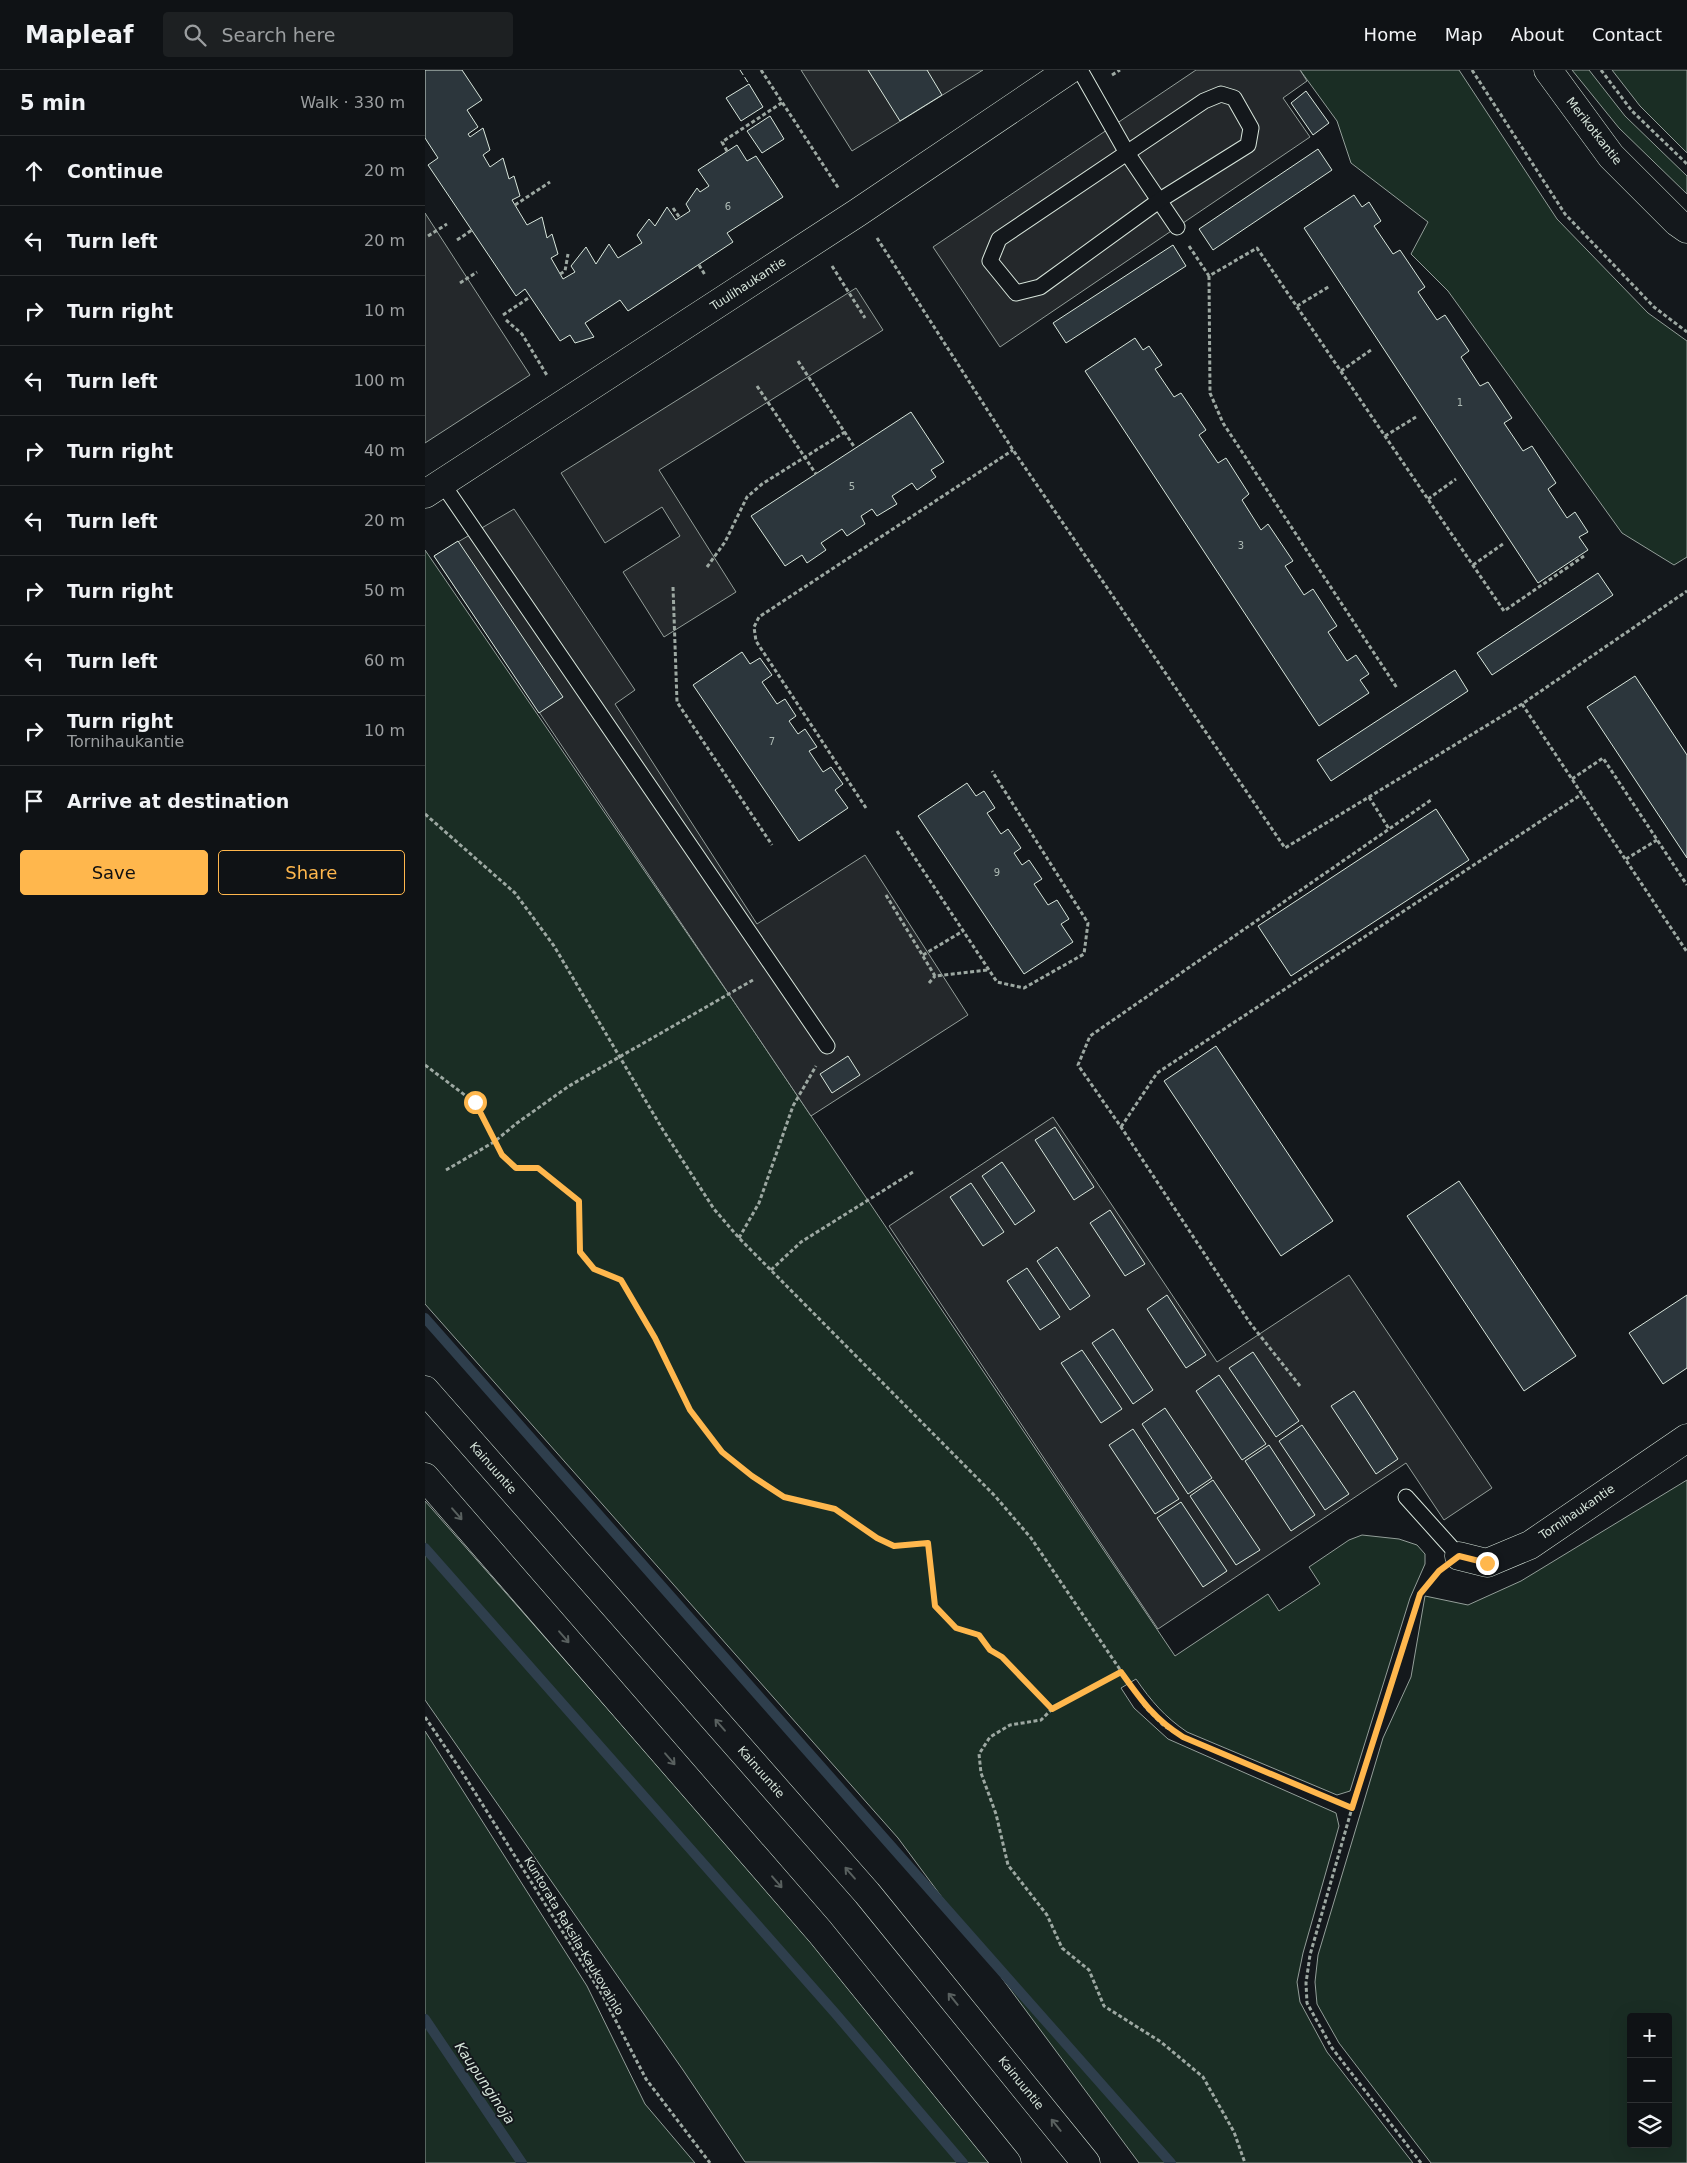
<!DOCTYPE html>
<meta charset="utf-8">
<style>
body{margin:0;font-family:"DejaVu Sans",sans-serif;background:#1d2022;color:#f1f3f6}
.controls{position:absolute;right:15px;bottom:15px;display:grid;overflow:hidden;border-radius:5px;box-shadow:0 5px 20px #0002}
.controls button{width:45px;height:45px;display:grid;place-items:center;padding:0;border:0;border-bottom:1px solid #2f3234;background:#0f1215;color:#f1f3f6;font:25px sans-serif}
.stop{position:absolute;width:15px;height:15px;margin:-11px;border:4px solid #ffb74d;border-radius:50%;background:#fff}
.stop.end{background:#ffb74d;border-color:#fff;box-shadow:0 1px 5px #0008}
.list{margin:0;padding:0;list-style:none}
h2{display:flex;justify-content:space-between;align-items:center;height:65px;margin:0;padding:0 20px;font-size:21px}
h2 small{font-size:16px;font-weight:400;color:#9b9ea0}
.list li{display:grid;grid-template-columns:32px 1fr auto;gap:15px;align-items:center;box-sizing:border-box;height:70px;padding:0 20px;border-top:1px solid #2f3234}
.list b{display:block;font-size:19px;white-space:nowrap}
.list p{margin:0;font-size:16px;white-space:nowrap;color:#9b9ea0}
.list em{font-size:16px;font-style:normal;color:#9b9ea0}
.actions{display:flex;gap:10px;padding:15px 20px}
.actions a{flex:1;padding:11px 0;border:1px solid #ffb74d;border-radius:5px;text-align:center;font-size:18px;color:#ffb74d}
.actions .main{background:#ffb74d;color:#111}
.icon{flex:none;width:28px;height:28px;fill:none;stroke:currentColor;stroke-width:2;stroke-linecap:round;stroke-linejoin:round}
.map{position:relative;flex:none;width:1262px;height:2093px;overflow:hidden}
header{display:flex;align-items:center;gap:30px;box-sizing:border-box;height:70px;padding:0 25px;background:#0f1215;border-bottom:1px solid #2f3234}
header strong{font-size:24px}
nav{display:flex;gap:28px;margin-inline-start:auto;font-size:18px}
.search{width:350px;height:45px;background:#1d2022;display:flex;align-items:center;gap:12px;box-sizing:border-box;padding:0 18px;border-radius:5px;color:#9b9ea0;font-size:19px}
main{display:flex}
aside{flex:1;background:#0f1215}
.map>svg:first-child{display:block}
</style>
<header>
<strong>Mapleaf</strong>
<div class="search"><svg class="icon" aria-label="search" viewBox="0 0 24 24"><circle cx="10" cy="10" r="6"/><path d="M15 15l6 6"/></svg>Search here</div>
<nav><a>Home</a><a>Map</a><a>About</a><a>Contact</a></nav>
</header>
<main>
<aside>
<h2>5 min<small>Walk · 330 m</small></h2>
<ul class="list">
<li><svg class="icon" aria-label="ahead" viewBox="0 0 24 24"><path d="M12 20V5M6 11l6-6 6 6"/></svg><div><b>Continue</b></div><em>20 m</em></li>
<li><svg class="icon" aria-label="left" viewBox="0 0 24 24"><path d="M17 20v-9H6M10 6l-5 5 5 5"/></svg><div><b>Turn left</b></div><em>20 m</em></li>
<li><svg class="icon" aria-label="right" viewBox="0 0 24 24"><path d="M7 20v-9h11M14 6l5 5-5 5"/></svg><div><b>Turn right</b></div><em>10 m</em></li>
<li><svg class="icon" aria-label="left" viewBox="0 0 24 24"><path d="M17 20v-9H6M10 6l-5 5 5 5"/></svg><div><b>Turn left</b></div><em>100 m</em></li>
<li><svg class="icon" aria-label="right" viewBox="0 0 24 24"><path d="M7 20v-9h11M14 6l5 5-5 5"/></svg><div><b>Turn right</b></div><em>40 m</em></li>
<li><svg class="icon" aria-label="left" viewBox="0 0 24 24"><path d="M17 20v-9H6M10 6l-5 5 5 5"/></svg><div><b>Turn left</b></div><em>20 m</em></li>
<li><svg class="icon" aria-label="right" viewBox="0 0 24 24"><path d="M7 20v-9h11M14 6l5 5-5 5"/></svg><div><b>Turn right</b></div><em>50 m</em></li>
<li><svg class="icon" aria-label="left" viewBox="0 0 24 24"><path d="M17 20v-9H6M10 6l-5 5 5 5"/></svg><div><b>Turn left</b></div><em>60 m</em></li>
<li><svg class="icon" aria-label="right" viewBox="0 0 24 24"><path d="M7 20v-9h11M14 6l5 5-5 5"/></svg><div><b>Turn right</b><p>Tornihaukantie</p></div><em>10 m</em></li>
<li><svg class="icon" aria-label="arrive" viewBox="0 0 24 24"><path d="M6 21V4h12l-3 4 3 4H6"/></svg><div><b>Arrive at destination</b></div></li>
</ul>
<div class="actions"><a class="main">Save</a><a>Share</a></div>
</aside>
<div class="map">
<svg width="1262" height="2093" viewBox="0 0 1262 2093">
<rect width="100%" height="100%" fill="#14181c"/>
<g fill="#1a2d24" stroke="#939e99" fill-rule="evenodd">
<path d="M875 0H1034L1132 149 1223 243 1262 271V487L1249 495 1197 463 1023 221 986 184 1003 152 926 93 912 51Z"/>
<path d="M1147 0H1164L1200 46 1262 106V124L1194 58Z"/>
<path d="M1187 0H1262V83L1215 36Z"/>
<path d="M0 480 318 945 750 1586 843 1524 854 1541 895 1514 884 1497 924 1470 937 1465 974 1469 992 1475 1000 1484V1494L985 1528 925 1721 912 1725 762 1662C740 1647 726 1631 711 1609L696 1618 709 1638 743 1669 911 1743 914 1756 878 1883 872 1912 875 1932 902 1982 988 2093H714L473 1768 0 1234Z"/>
<path d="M1262 1410V2093H1006L914 1973 892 1934 890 1912 893 1885 958 1668 986 1607 1000 1526 1043 1535 1096 1511ZM1206 1947H1243V2074H1206Z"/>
<path d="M0 1431 451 1944 570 2093 320 2092 258 2000 0 1630Z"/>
<path d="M0 1661 162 1916 220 2034 270 2093H0Z"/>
</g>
<g fill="#24282b" stroke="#939e99">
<path d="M376 0H558L427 81Z"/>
<path d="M771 0H875L882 11 858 28 885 67 575 277 508 177Z"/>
<path d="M0 143 105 305 0 373Z"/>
<path d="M431 218 458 260 234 400 311 522 239 567 198 502 255 466 237 437 180 473 136 403Z"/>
<path d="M89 439 210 620 190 634 332 854 440 785 543 945 386 1046 9 486Z"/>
<path d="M628 1047 792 1292 924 1205 1067 1418 1019 1450 981 1393 733 1559 464 1156Z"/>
</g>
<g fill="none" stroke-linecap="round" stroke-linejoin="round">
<g stroke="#2f3f4d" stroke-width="10">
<path d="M0 1248 746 2093"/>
<path d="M0 1478 410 1943 538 2093"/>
<path d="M0 1949 97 2093"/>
</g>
</g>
<g fill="#2c363c" stroke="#d8e6dc">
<path d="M0 0H37L57 30 42 40 53 57 43 64 45 67 58 58 65 80 58 85 65 97 78 88 84 109 89 106 95 126 87 130 102 155 117 147 122 168 127 164 133 184 126 188 138 209 150 202 146 196 161 177 171 194 184 174 193 188 217 173 212 165 224 149 230 156 242 137 251 150 265 141 261 134 272 118 275 122 284 116 273 100 312 75 322 91 331 86 358 127 302 163 308 172 203 241 195 230 160 253 169 267 150 273 145 265 135 271 100 219 91 226 3 95 13 88 0 68Z"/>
<path d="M443 0H502L517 25 475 51Z"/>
<path d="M324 14 338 37 316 51 301 28Z"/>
<path d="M881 21 904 53 888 65 866 33Z"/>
<path d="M345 46 359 69 337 83 322 61Z"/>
<path d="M893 79 907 100 788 180 774 159Z"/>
<path d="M929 125 937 137 944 132 956 151 949 156 968 184 975 180 1000 217 993 222 1012 250 1020 245 1044 281 1036 287 1055 316 1063 312 1087 348 1079 353 1098 381 1107 376 1131 413 1123 419 1142 448 1150 442 1163 462 1154 467 1163 480 1113 513 879 158Z"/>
<path d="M748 175 761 196 641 273 628 253Z"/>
<path d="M710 268 718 280 724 276 737 295 730 299 749 327 756 323 781 360 774 365 793 393 801 388 824 424 817 430 836 460 843 454 868 491 860 496 879 525 888 519 912 556 903 562 922 591 931 585 944 604 935 610 944 623 894 656 660 301Z"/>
<path d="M486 342 519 392 506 400 511 407 492 420 487 413 467 426 472 434 452 446 447 439 436 446 440 454 422 466 417 459 396 473 401 480 382 493 377 485 360 496 326 446Z"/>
<path d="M33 471 138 627 114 643 9 486Z"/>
<path d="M1173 503 1188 525 1067 605 1052 583Z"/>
<path d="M317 582 325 594 335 588 347 605 337 612 352 634 360 629 371 646 364 651 373 664 380 659 392 677 384 681 398 702 406 697 418 714 410 720 423 738 374 771 268 615Z"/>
<path d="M1030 600 1043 621 906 711 892 690Z"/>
<path d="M1210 606 1262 685V788L1162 637Z"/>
<path d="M542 713 551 726 559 721 570 738 562 743 576 764 583 759 596 778 589 783 597 795 604 790 617 809 609 814 623 835 632 830 644 849 636 854 648 872 599 904 493 746Z"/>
<path d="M1011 739 1044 790 866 906 833 856Z"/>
<path d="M791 976 908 1151 856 1186 739 1011Z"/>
<path d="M423 986 435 1005 407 1023 395 1004Z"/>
<path d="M630 1057 669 1117 649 1130 610 1070Z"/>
<path d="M577 1092 610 1141 590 1155 557 1106Z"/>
<path d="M1034 1111 1151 1286 1099 1321 982 1146Z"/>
<path d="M546 1113 579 1162 558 1176 525 1127Z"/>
<path d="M685 1140 720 1194 700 1206 665 1153Z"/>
<path d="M632 1177 665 1226 645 1240 612 1191Z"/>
<path d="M602 1198 635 1247 615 1260 582 1211Z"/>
<path d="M742 1225 781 1285 761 1298 722 1239Z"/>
<path d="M1262 1225V1298L1238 1314 1204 1263Z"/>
<path d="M688 1259 728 1320 708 1334 667 1273Z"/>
<path d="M657 1280 697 1339 676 1353 636 1293Z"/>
<path d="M828 1282 874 1351 851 1367 804 1298Z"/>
<path d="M794 1305 841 1374 817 1390 771 1321Z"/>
<path d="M929 1321 973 1389 951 1404 906 1336Z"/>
<path d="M740 1338 787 1408 763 1424 717 1354Z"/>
<path d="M877 1355 924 1424 900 1440 854 1371Z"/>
<path d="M708 1359 754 1429 730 1444 684 1375Z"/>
<path d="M844 1375 890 1445 866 1461 820 1391Z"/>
<path d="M788 1410 835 1480 811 1495 765 1426Z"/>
<path d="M756 1432 802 1501 778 1517 732 1448Z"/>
</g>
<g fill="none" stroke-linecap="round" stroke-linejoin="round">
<defs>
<g id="lane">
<path d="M655 0 702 83 752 157"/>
<path d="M796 24 809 28 826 58 823 75 735 130 615 217 591 223 565 191 574 169 779 31Z"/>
<path d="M17 413 402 976"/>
<path d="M981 1427 1034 1486"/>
</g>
<g id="street">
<path d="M0 424 432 143 644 0"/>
<path d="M1034 1486 1062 1493 1105 1475 1262 1368"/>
</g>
<path id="secondary" d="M1123 0 1186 86 1252 152 1262 159"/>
<g id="highway">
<path d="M0 1320 442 1823 661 2093"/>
<path d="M0 1407 395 1862 582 2093"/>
</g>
</defs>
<use href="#lane" stroke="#d8e6dc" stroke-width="17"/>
<use href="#street" stroke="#d8e6dc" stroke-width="29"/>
<use href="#secondary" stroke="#d8e6dc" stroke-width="29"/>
<use href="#highway" stroke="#d8e6dc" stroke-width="29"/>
<g stroke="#9da8a2" stroke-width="3" stroke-dasharray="4 2.5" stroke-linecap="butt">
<path d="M336 0 414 119"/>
<path d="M1047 0 1140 144 1229 237 1262 262"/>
<path d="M1176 0 1207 41 1262 94"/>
<path d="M687 5 695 0"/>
<path d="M302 81 297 72 358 32"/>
<path d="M90 135 125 112"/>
<path d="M248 138 255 148"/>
<path d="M3 166 22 154"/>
<path d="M452 168 588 380 860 778 1097 634 1262 521"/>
<path d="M32 170 47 160"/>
<path d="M764 176 784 206 832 178 1079 541 1159 486"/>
<path d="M274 195 280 205"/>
<path d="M407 196 440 248"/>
<path d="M135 204 140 201 143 184"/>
<path d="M784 206 785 323 798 353 972 618"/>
<path d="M35 213 52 202"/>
<path d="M872 236 905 216"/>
<path d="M78 245 105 227"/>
<path d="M81 250 97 264 123 307"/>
<path d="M373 291 430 378"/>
<path d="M916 301 946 280"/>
<path d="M332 316 391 404"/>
<path d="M960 366 991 347"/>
<path d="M1003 429 1031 409"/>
<path d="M1048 495 1078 474"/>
<path d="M282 497 300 472 322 427 337 414 420 362"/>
<path d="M248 517 252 632 347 775"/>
<path d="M1097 634 1262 882"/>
<path d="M1147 709 1178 688 1262 815"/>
<path d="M944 727 964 759"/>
<path d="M441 738 331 571 329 557 334 547 588 380"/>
<path d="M0 744 90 823 129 876 238 1060 289 1139 314 1168 570 1426 606 1468 721 1638 739 1656 758 1667 927 1738"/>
<path d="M472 761 572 912 599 918 659 884 663 853 567 701"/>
<path d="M1201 789 1232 770"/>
<path d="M461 825 510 906 563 900"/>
<path d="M498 885 538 861"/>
<path d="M504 913 510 906"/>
<path d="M0 995 49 1032 77 1085 91 1098H113L154 1131 155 1182 169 1199 196 1210 230 1268 265 1340 297 1382 327 1406 359 1427 410 1439 452 1469 469 1476 503 1473 510 1536 531 1558 554 1565 565 1580 577 1587 627 1639"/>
<path d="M696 1057 732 1003 1157 724"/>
<path d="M21 1100 69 1072 92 1053 144 1016 328 910"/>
<path d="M314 1168 334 1133 368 1036 391 996"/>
<path d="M346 1200 376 1172 488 1102"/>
<path d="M875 1316 825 1253 696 1057 653 995 665 966 1006 730"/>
<path d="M696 1602 627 1639 616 1650 585 1655 565 1667 554 1684 556 1703 571 1744 583 1795 622 1845 637 1878 664 1900 679 1936 736 1972 778 2007 809 2062 820 2093"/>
<path d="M0 1647 37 1702 178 1926 221 2009 285 2093"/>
<path d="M996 2093 907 1978 882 1933 881 1913 885 1885 927 1738 995 1524 1010 1505"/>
</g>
<use href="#lane" stroke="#14181c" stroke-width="15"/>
<use href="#street" stroke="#14181c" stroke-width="28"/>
<use href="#secondary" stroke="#14181c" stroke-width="28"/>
<use href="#highway" stroke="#14181c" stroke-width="28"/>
<path stroke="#d8e6dc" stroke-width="1" stroke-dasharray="6 2.5" stroke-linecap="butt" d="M315 0 324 14"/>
</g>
<defs><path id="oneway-shaft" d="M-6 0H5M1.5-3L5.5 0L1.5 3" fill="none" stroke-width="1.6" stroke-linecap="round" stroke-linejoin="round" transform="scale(1.25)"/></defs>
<g stroke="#59605f">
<use href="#oneway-shaft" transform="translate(32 1444) rotate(49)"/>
<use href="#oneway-shaft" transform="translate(139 1567) rotate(49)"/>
<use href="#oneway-shaft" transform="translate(295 1655) rotate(-131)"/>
<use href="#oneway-shaft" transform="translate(245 1689) rotate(49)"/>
<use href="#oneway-shaft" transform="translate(425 1803) rotate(-131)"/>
<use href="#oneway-shaft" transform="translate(352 1812) rotate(49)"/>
<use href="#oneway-shaft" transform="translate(528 1929) rotate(-129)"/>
<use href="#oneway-shaft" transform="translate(631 2055) rotate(-129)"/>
</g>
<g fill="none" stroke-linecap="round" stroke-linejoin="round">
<path stroke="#ffb74d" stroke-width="6" d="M50 1032 77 1085 91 1098H113L154 1131 155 1182 169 1199 196 1210 230 1268 265 1340 297 1382 327 1406 359 1427 410 1439 452 1468 469 1476 503 1473 510 1536 531 1558 554 1565 565 1580 577 1587 627 1639 696 1602C716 1630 729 1649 758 1667L927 1738 995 1524 1014 1501 1034 1486 1062 1493"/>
</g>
<g text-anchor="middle" stroke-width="4" stroke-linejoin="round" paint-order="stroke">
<g font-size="10" fill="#adbab4">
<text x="303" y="140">6</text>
<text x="1035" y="336">1</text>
<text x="427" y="420">5</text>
<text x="816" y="479">3</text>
<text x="347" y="675">7</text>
<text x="572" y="806">9</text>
</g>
<g font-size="12" fill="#d8e6dc" stroke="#14181c">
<text transform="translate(1169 61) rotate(52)" y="4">Merikotkantie</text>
<text transform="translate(323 214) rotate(-33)" y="4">Tuulihaukantie</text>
<text transform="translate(68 1398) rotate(49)" y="4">Kainuuntie</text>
<text transform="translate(1152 1442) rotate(-34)" y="4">Tornihaukantie</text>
<text transform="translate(336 1702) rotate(49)" y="4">Kainuuntie</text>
<text transform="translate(149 1866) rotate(59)" y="4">Kuntorata Raksila-Kaukovainio</text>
<text transform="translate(596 2013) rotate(51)" y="4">Kainuuntie</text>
</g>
<g font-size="14" font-style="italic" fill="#d8e6dc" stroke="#14181c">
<text transform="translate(60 2013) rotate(56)" y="5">Kaupunginoja</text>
</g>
</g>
</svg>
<div class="controls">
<button>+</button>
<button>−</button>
<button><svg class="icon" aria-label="layers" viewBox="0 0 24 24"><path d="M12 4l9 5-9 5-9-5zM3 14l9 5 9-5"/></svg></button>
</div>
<div class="stop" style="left:50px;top:1032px"></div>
<div class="stop end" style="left:1062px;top:1493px"></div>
</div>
</main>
